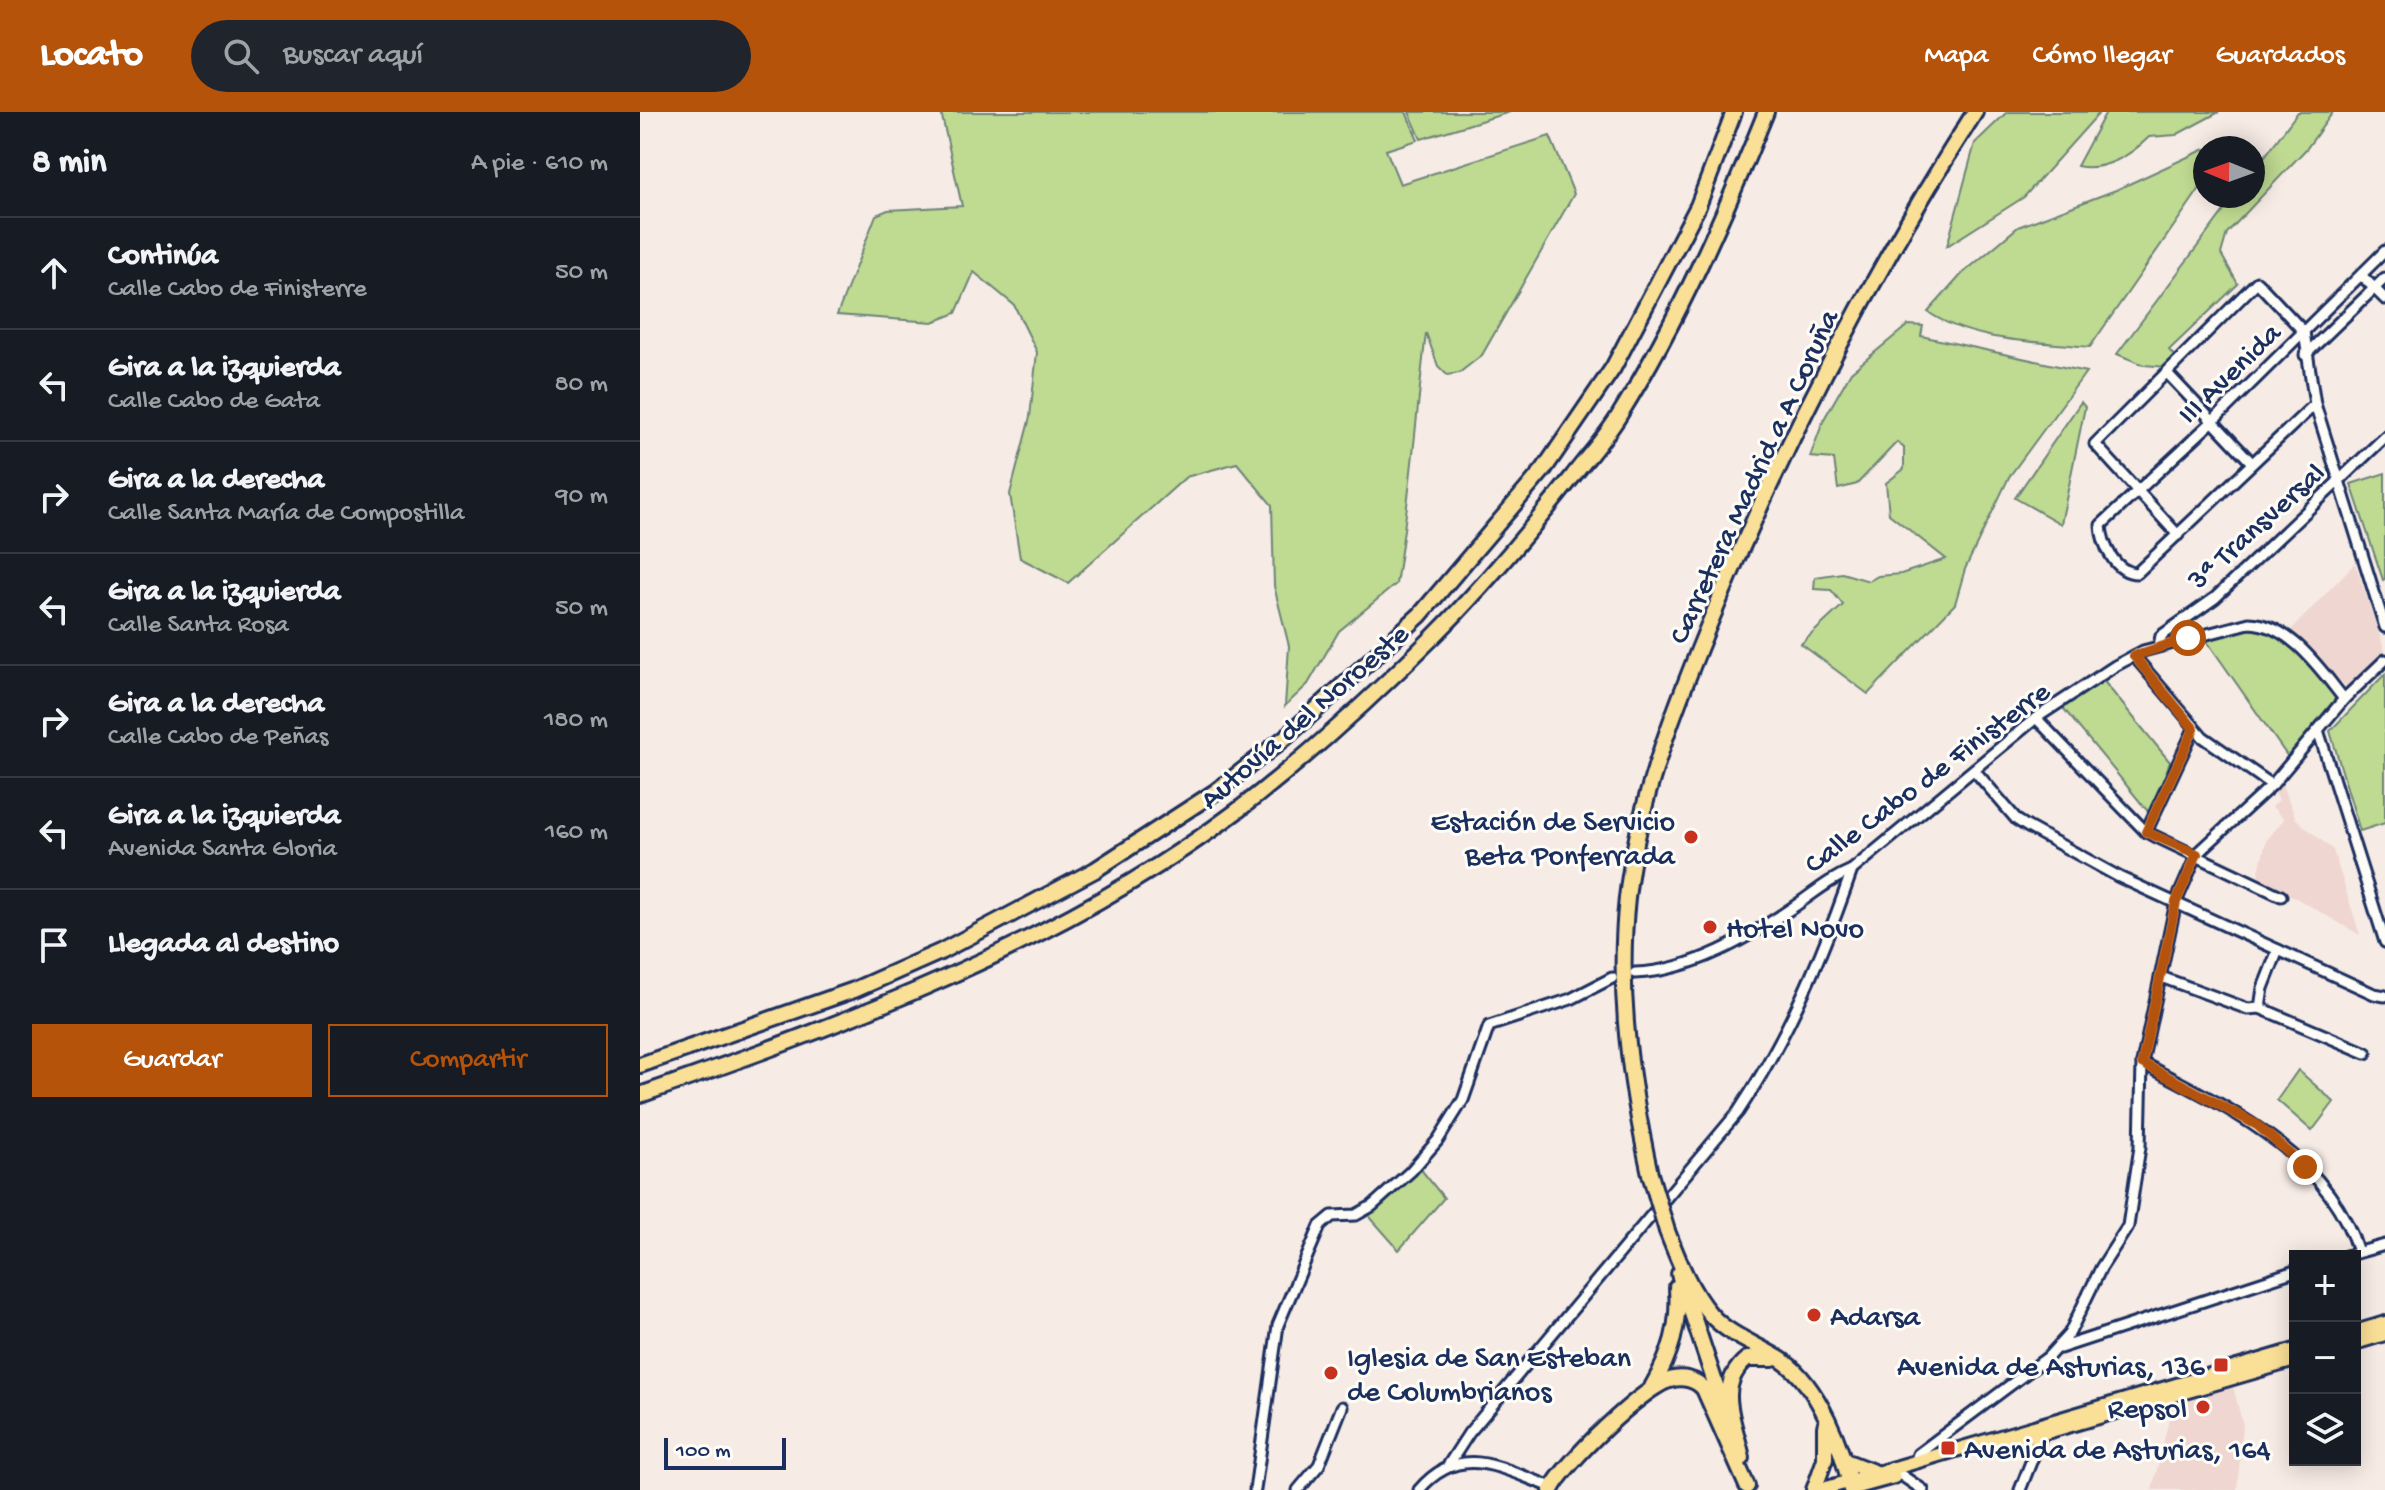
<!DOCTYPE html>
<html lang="es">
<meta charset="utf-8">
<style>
body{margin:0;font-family:"Gochi Hand",sans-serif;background:#20242c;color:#f1f3f6}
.controls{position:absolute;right:24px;bottom:24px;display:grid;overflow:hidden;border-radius:0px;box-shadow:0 4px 20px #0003}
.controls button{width:72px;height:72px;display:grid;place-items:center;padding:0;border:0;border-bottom:2px solid #363941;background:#171b24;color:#f1f3f6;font:40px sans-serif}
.compass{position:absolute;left:1553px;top:24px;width:72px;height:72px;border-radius:50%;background:#171b24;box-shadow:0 4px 20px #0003;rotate:271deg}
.scale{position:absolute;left:24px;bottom:20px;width:122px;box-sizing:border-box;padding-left:8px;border:4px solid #1b2f5e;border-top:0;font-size:22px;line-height:28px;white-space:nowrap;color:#1b2f5e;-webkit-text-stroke:6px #fdfcf7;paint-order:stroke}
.stop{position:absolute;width:24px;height:24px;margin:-18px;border:6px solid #b45309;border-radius:50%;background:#fff}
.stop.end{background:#b45309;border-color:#fff;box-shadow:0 2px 8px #0008}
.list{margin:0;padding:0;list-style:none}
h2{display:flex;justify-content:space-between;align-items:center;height:104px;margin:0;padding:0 32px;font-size:34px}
h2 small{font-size:26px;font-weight:400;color:#9ea1a6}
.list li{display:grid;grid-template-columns:52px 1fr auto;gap:24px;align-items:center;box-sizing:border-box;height:112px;padding:0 32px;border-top:2px solid #363941}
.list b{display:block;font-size:30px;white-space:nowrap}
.list p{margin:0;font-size:26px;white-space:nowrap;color:#9ea1a6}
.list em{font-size:26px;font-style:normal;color:#9ea1a6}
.actions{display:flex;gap:16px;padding:24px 32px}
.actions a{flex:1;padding:18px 0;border:2px solid #b45309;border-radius:0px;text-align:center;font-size:28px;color:#b45309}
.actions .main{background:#b45309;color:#fff}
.icon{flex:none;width:44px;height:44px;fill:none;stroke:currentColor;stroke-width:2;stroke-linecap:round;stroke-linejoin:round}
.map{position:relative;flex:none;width:1745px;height:1378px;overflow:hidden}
header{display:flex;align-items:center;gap:48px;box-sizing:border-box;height:112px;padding:0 40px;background:#b45309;color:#fff}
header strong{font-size:38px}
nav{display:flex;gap:44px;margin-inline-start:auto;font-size:28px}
.search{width:560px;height:72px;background:#20242c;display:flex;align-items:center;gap:20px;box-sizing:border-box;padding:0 28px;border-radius:44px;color:#9ea1a6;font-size:30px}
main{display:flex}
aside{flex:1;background:#171b24}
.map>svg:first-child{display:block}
</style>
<header>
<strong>Locato</strong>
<div class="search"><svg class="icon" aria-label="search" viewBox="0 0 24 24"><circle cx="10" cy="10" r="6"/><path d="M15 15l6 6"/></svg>Buscar aquí</div>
<nav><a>Mapa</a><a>Cómo llegar</a><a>Guardados</a></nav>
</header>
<main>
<aside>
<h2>8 min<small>A pie · 610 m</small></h2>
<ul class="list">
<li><svg class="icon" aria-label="ahead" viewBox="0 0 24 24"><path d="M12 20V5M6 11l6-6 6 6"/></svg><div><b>Continúa</b><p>Calle Cabo de Finisterre</p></div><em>50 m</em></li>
<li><svg class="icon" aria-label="left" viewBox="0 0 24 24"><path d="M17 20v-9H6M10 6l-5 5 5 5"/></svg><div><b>Gira a la izquierda</b><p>Calle Cabo de Gata</p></div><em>80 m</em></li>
<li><svg class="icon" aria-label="right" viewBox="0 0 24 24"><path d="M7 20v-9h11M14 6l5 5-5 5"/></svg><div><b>Gira a la derecha</b><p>Calle Santa María de Compostilla</p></div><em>90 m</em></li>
<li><svg class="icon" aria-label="left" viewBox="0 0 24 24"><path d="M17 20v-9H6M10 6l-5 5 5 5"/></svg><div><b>Gira a la izquierda</b><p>Calle Santa Rosa</p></div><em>50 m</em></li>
<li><svg class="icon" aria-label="right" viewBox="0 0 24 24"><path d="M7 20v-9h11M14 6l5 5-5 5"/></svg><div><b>Gira a la derecha</b><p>Calle Cabo de Peñas</p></div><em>180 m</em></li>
<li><svg class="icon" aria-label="left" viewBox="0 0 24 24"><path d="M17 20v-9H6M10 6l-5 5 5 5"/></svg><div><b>Gira a la izquierda</b><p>Avenida Santa Gloria</p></div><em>160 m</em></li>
<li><svg class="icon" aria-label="arrive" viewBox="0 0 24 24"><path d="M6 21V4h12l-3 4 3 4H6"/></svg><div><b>Llegada al destino</b></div></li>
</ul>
<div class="actions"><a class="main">Guardar</a><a>Compartir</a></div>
</aside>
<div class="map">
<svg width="1745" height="1378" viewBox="0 0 1745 1378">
<rect width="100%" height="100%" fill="#f7ebe5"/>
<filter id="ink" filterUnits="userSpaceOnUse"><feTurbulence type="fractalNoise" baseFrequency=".0125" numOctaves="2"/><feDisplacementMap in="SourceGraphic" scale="16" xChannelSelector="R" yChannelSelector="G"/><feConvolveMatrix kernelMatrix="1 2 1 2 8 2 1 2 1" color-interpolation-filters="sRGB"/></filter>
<g filter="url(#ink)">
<g fill="#f0d6d0">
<path d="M1715 451 1745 539 1707 576 1650 519Z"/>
<path d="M1642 673 1656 707 1693 738 1720 823 1618 764 1626 729 1644 707 1632 695 1639 688 1634 680Z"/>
<path d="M1592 1270 1603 1314 1597 1378H1512L1534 1287Z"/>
</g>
<g fill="#bfda91" stroke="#6d8478" stroke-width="2">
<path d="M301 0H766L778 28 746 38 760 72 910 24 934 82 842 243 819 261 807 263 798 254 786 221C776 305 770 389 756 472L699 519 668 572 645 594 649 534 634 474 632 393 597 351 546 365 428 471 380 446 370 382 390 305 397 240 374 193 334 160 316 201 293 210 197 203 236 103 248 98 322 94Z"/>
<path d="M769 0H870L781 27Z"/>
<path d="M1367 0H1460L1384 85 1307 134 1335 31Z"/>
<path d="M1466 0H1579L1536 23 1509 25C1491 43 1464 60 1437 54Z"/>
<path d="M1658 0H1693L1667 36 1587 121 1581 142 1598 172 1529 238 1536 246 1527 255 1504 253 1477 242 1595 84H1613V60Z"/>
<path d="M1565 37V69L1450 235C1397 229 1333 231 1288 200L1322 162 1378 115 1476 78Z"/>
<path d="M1268 213 1283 214 1281 224 1446 260 1369 365 1325 457 1315 492 1228 582 1161 532 1203 493 1191 478 1174 477 1175 465 1202 461 1229 469 1238 464 1261 462 1306 447 1249 402 1246 371 1264 357V336L1257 330 1217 372 1198 377 1194 347 1170 345 1184 307 1211 260Z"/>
<path d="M1441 290 1445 295 1421 412 1375 386Z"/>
<path d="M1745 361V467L1743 468 1711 372Z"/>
<path d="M1610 515C1648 520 1674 557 1696 586L1648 645 1564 525Z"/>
<path d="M1745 562V711L1720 719 1690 619Z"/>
<path d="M1462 567 1530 650 1510 702 1423 596Z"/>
<path d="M1658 958 1694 990 1672 1019 1637 988Z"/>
<path d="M779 1055 804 1086 759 1138 729 1104Z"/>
</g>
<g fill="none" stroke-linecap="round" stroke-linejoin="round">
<defs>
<g id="minor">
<path d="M1721 163 1745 187"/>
<path d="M1664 220 1675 292 1745 515"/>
<path d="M1665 243 1745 166"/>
<path d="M1527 261 1612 351"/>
<path d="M1675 292 1497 461C1475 461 1462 432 1461 413L1573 309 1745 139"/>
<path d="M1538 423 1455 332 1617 170 1664 220"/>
<path d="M1519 534 1521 524 1575 486 1745 325"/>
<path d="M1494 544 1563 625 1632 673"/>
<path d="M1396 606 1506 720 1641 784"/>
<path d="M1678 618 1745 830"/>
<path d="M1335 659 1377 708 1388 715 1479 765 1734 882 1745 884"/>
<path d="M1506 720 1554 617"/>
<path d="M995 861C1053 859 1108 826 1155 794 1174 781 1190 767 1212 758L1396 606 1475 554 1503 539 1609 511C1650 512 1680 557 1704 587"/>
<path d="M1521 865 1608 897 1620 896 1726 941"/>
<path d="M1620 896 1623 876 1638 838"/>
<path d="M1502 951C1587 995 1689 1042 1718 1140"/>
<path d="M1706 1144 1745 1133"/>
<path d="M1420 1236 1655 1159"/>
<path d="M1275 1351 1278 1342 1408 1245 1429 1222 1461 1156 1488 1114 1500 1035 1502 951 1536 790 1557 742 1632 673 1704 587 1745 548"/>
<path d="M809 1352 829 1321 1098 1000C1148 925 1183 843 1212 758"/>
<path d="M1261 1363 1283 1378"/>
<path d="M615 1378 638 1213 680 1114 692 1104 716 1103 732 1094 771 1059 798 1028 823 988 849 914 931 887 972 866"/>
<path d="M658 1378 679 1353 702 1295"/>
<path d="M779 1378C821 1329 861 1357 912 1375"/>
<path d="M1380 1378 1402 1322"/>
</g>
<g id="major">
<path d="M1715 1220 1745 1211"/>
<path d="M1715 1231 1745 1222"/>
<path d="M1345 1338 1655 1248"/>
<path d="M1214 1376 1254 1365"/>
<path d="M1180 1378 1655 1238"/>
</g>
<g id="highway">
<path d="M0 953 214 878 300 840 455 758 575 680 646 625 780 503 904 357 973 256 1058 94 1094 0"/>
<path d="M0 983C207 911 420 832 597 699 667 645 733 585 795 523 845 473 889 420 933 364 948 344 967 324 980 302 1039 207 1084 104 1126 0"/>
<path d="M1010 1062C990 970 977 880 987 786 998 690 1032 603 1068 515 1141 336 1231 163 1335 0"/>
<path d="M1027 1119C1038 1147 1050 1179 1070 1202 1089 1224 1119 1233 1143 1249 1179 1274 1203 1337 1211 1378"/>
<path d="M1039 1162 1089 1313"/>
<path d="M1012 1275C1031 1242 1040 1213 1037 1175"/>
<path d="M1102 1346C1095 1310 1074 1274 1107 1247H1133"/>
<path d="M1205 1349 1236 1361"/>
<path d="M911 1378C923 1353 1004 1274 1030 1268 1042 1264 1056 1267 1064 1277L1107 1374"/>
<path d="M1174 1378 1185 1347V1314"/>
</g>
</defs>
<use href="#minor" stroke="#1b2f5e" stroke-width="15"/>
<use href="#major" stroke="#1b2f5e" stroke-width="18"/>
<use href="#highway" stroke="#1b2f5e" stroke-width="20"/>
<use href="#minor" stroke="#fdfcf7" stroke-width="9"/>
<use href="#major" stroke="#fadf96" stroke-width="12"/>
<use href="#highway" stroke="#fadf96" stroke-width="14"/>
<defs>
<path id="highway-bridge" d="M1010 1062 1027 1119"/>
</defs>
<use href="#highway-bridge" stroke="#1b2f5e" stroke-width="20" stroke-linecap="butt"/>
<use href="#highway-bridge" stroke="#fadf96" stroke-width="14"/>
</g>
</g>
<g fill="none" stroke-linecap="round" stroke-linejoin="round" filter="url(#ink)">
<path stroke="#b45309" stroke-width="10" d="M1548 526 1494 544 1554 617 1506 720 1557 742 1536 790 1502 951 1617 1013 1665 1055"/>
</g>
<g fill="#c8321e" stroke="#fdfcf7" stroke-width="3">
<circle cx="1051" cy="725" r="8"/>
<circle cx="1070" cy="815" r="8"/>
<circle cx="1174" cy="1203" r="8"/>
<rect x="1573" y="1245" width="16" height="16" rx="4"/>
<circle cx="691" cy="1261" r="8"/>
<circle cx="1563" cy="1295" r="8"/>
<rect x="1300" y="1328" width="16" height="16" rx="4"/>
</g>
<g text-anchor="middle" stroke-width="6" stroke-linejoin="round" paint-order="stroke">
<g font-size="30" fill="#1b2f5e" stroke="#fdfcf7">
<text transform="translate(1588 260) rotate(-44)" y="10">III Avenida</text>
<text transform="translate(1112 364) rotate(-65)" y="10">Carretera Madrid a A Coruña</text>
<text transform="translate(1615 413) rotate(-42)" y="10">3ª Transversal</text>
<text transform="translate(663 603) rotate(-41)" y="10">Autovía del Noroeste</text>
<text transform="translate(1286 664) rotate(-37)" y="10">Calle Cabo de Finisterre</text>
</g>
<g font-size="30" fill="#1b2f5e" stroke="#fdfcf7" text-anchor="start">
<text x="1035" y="718" text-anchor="end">Estación de Servicio<tspan x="1035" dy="34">Beta Ponferrada</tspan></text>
<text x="1086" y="825">Hotel Novo</text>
<text x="1190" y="1213">Adarsa</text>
<text x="707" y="1254">Iglesia de San Esteban<tspan x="707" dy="34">de Columbrianos</tspan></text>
<text x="1565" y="1263" text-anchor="end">Avenida de Asturias, 136</text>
<text x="1547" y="1305" text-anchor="end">Repsol</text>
<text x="1324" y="1346">Avenida de Asturias, 164</text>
</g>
</g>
</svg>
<div class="controls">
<button>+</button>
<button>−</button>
<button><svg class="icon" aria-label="layers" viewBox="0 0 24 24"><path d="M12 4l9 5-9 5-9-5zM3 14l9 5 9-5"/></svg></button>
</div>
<svg class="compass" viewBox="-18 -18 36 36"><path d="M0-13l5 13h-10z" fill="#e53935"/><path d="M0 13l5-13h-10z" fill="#9ea1a6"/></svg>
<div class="scale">100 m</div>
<div class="stop" style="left:1548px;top:526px"></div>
<div class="stop end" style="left:1665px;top:1055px"></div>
</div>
</main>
